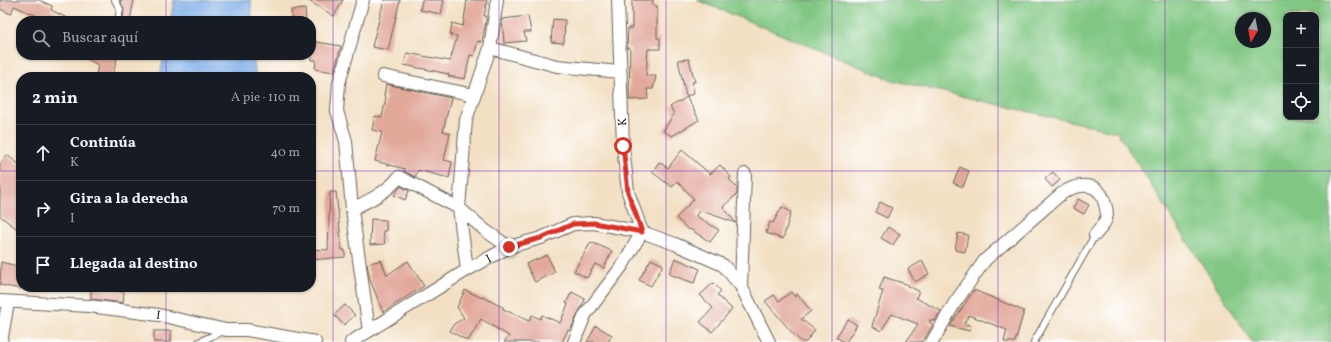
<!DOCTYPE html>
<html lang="es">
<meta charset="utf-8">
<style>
body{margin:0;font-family:Vollkorn,serif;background:#242831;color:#f1f3f6}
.controls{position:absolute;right:12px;top:12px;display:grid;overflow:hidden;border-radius:8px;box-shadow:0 1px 3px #0004}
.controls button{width:36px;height:36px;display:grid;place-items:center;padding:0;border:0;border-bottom:1px solid #363941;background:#171b24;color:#f1f3f6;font:20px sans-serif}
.compass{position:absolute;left:1235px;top:12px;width:36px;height:36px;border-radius:50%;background:#171b24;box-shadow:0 1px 3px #0004;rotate:190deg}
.stop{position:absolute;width:12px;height:12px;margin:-9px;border:3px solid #d93025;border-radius:50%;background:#fff}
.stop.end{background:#d93025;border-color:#fff;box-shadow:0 1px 4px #0008}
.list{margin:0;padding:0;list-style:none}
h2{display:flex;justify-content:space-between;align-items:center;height:52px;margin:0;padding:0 16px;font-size:17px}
h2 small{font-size:13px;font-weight:400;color:#9ea1a6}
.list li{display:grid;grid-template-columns:26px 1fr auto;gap:12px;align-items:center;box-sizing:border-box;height:56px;padding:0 16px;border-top:1px solid #363941}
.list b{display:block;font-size:15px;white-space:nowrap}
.list p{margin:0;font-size:13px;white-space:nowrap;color:#9ea1a6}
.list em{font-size:13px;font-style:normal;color:#9ea1a6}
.icon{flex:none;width:22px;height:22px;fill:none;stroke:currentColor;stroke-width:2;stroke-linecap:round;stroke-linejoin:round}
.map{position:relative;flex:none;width:1331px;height:342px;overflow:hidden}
.search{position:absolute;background:#171b24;box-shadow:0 1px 3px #0004;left:16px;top:16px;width:300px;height:44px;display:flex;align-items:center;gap:10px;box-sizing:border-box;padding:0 14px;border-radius:16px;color:#9ea1a6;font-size:15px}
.panel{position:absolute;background:#171b24;box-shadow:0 1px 3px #0004;left:16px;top:72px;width:300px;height:220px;border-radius:16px}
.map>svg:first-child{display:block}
</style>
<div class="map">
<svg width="1331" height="342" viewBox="0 0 1331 342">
<rect width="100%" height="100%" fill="#fff"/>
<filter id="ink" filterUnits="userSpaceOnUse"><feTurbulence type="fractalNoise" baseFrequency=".025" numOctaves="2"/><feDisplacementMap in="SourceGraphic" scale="8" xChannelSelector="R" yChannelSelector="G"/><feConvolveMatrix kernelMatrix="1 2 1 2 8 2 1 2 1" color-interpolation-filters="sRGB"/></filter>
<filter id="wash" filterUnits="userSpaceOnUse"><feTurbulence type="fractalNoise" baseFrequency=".012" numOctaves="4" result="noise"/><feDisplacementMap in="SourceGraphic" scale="16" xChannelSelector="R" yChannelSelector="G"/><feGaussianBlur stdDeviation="0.9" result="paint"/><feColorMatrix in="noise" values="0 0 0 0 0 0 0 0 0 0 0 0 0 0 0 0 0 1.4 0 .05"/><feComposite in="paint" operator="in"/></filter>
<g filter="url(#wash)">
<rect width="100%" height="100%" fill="#f3e0c4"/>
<path fill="#81c783" stroke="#4e7250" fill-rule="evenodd" d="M697 0H1331V342H1252L1117 132 892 80ZM1286 15H1316V117H1286ZM1241 18H1265V42H1241Z"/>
<g fill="#7bace6" stroke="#4c6481">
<path d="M174 0H251L252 21H170Z"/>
<path d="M164 55H253L256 77H160Z"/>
<path d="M185 287H205L202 290 193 292Z"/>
</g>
<g id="blocks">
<g fill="#e2a99b">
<path d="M0 0H39L52 6 51 10 73 21H43L34 17 35 15 14 6 11 14 0 9Z"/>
<path d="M120 0H134L130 21H123L124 9Z"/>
<path d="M307 0H343L334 16Z"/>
<path d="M384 0H400L388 50 372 47Z"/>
<path d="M422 0H444L441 14 420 10Z"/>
<path d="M467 0H487L484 16H486V21L482 42 478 41 474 56 470 55 465 79 448 76 449 74 404 65 407 53 450 61 457 36 450 35 452 23 463 26Z"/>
<path d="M632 0H653V6H657V38H660V49H648L646 76H656L653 89H647L648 99 629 100 630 48H627L628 28H632Z"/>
<path d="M305 9 306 21H292L291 10Z"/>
<path d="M528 16 531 32H524L526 41 504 43 502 19Z"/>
<path d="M553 19 565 20 564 43 551 42Z"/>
<path d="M311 41 341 46 334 72 315 69 316 60H311Z"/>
<path d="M80 55H118L112 77 96 75 98 65Z"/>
<path d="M689 59 695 82H692L694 94 686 96 678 60Z"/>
<path d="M386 84 451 98 443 131 450 133 444 160 452 162 449 178 418 170 415 177 404 171 405 169 375 161 382 132 372 130 375 116 382 117 386 97 384 96Z"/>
<path d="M687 97 699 120 672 136 663 131 674 114 670 107Z"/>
<path d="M682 150 710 174 720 165 731 177 729 179 737 188V194L723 207 736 223 699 210 696 216 719 230 710 242 690 229 689 230 676 218 694 199 677 181 672 187 652 172 659 162 668 168Z"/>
<path d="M7 155 21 166V232L0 216V164Z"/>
<path d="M960 167 969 171 963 187 953 183Z"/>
<path d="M1053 172 1060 180 1052 187 1045 179Z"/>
<path d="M401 186 409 191 405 200 394 195Z"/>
<path d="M330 192H336L342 250H345V257L311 260V249L328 250Z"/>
<path d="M1078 199 1089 205 1084 214 1073 208Z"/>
<path d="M880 202 892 208 887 218 875 212Z"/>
<path d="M782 207 791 212 783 239 766 233 770 222 773 223Z"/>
<path d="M371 219 386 220V231H383L385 244 370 245Z"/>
<path d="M888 227 900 234 893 245 881 238Z"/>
<path d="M958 233 968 235 965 252 955 250Z"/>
<path d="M591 242 612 251 604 268 595 264 587 278 574 271Z"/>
<path d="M547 255 555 272 535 282 526 264Z"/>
<path d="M675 258 700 269 694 283 669 274Z"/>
<path d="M651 259 663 265 651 286 639 280Z"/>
<path d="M381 260 387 275 408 261 424 286 383 312 370 280 367 264Z"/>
<path d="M922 261 929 274 915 282 908 269Z"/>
<path d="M1 262 21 267V289L0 285Z"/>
<path d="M884 277 909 285 907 286 919 291 916 298 941 311 935 321 930 320 929 322 933 325 922 342H906L918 324 892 314 881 331 872 326 883 291 879 290Z"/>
<path d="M713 283 721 291 717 295 732 309 712 332 700 322 713 308 700 295Z"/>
<path d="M91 288 124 292 123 303 91 299Z"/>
<path d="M465 290 482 298 483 297 504 308 503 309 529 321 532 315 540 319 542 315 560 323 568 304 566 303 572 292 585 299 570 331 568 330 562 342H504L509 336 481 319 468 341 450 331 454 324 464 318 457 307Z"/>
<path d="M974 290 1024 311 1015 342H1004L1007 330 969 315 964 323 971 326 969 331 950 326Z"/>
<path d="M791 292 795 297 797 294 811 311 801 319 815 330 806 342H802L795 336 765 301 774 295 779 301Z"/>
<path d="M345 305 355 315 344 325 334 315Z"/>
<path d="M848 319 857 325 846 342H844L836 337Z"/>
<path d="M596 326 612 335 608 342H587Z"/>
<rect x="154" y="331" width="17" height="11"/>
</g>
</g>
</g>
<g filter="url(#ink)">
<use href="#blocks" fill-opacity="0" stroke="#676157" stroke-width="1"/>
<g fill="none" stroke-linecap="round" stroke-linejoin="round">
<defs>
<g id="lane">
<path d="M115 0 120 9 118 21"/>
<path d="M199 342 223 331"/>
<path d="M1034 342 1095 235"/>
</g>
<g id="street">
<path d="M363 0 339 83 337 111 346 141 352 209 369 331"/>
<path d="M490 48 557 66 619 72"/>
<path d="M383 76 474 95"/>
<path d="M352 209C370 200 386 193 399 177L459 208 486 231 509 247"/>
<path d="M467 270 459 208 466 120 490 48 497 0"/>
<path d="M741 286 745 174"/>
<path id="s1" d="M0 301 89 306 159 315 226 330H247L315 342"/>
<path d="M1 342 8 303"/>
<path id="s2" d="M351 342 467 270 509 247 541 238 573 224 594 223 642 232 675 244 723 265 741 286 769 342"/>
<path d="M574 342 585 315 622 266 642 232 628 192 623 146 618 0"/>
<path d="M932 342 954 304 985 260 1061 194C1076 184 1098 180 1104 201 1106 207 1108 213 1106 219 1104 225 1099 230 1095 235"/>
</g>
</defs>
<use href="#lane" stroke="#676157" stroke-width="8"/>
<use href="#street" stroke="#676157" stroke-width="14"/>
<use href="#lane" stroke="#fff" stroke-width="6"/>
<use href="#street" stroke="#fff" stroke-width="12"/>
</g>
</g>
<g fill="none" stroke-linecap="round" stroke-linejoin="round" filter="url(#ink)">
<path stroke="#d93025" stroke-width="5" d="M509 247 541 238 573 224 594 223 642 232 628 192 623 146"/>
</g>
<path fill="none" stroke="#7b2cbf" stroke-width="1" stroke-opacity="0.55" d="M166 0V21M333 0V342M499 0V342M666 0V342M832 0V342M998 0V342M1165 0V342M166 55V77M0 171H21M311 171H1331M166 287V342"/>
<g text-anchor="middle" stroke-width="3.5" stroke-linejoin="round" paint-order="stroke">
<g font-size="12" fill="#1c1c1c" stroke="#fff">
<text transform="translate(622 122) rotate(-93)" y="4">K</text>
<text dy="4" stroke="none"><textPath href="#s2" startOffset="161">I</textPath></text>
<text dy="4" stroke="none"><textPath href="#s1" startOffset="159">I</textPath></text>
</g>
</g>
</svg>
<div class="controls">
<button>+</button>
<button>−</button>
<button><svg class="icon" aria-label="locate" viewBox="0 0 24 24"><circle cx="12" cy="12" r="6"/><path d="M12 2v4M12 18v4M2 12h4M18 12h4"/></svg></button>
</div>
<svg class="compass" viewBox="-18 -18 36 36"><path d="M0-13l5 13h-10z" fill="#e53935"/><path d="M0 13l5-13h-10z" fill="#9ea1a6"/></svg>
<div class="stop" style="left:623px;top:146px"></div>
<div class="stop end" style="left:509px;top:247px"></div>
<div class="search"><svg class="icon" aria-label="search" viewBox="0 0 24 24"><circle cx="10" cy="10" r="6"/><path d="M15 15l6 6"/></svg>Buscar aquí</div>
<section class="panel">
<h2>2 min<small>A pie · 110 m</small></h2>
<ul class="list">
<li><svg class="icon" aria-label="ahead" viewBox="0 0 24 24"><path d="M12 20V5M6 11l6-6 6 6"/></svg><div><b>Continúa</b><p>K</p></div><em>40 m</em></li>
<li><svg class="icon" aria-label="right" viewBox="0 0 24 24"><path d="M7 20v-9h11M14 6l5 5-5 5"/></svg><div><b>Gira a la derecha</b><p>I</p></div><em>70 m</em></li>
<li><svg class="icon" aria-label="arrive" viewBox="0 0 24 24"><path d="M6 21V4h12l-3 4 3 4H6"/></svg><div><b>Llegada al destino</b></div></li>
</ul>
</section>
</div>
